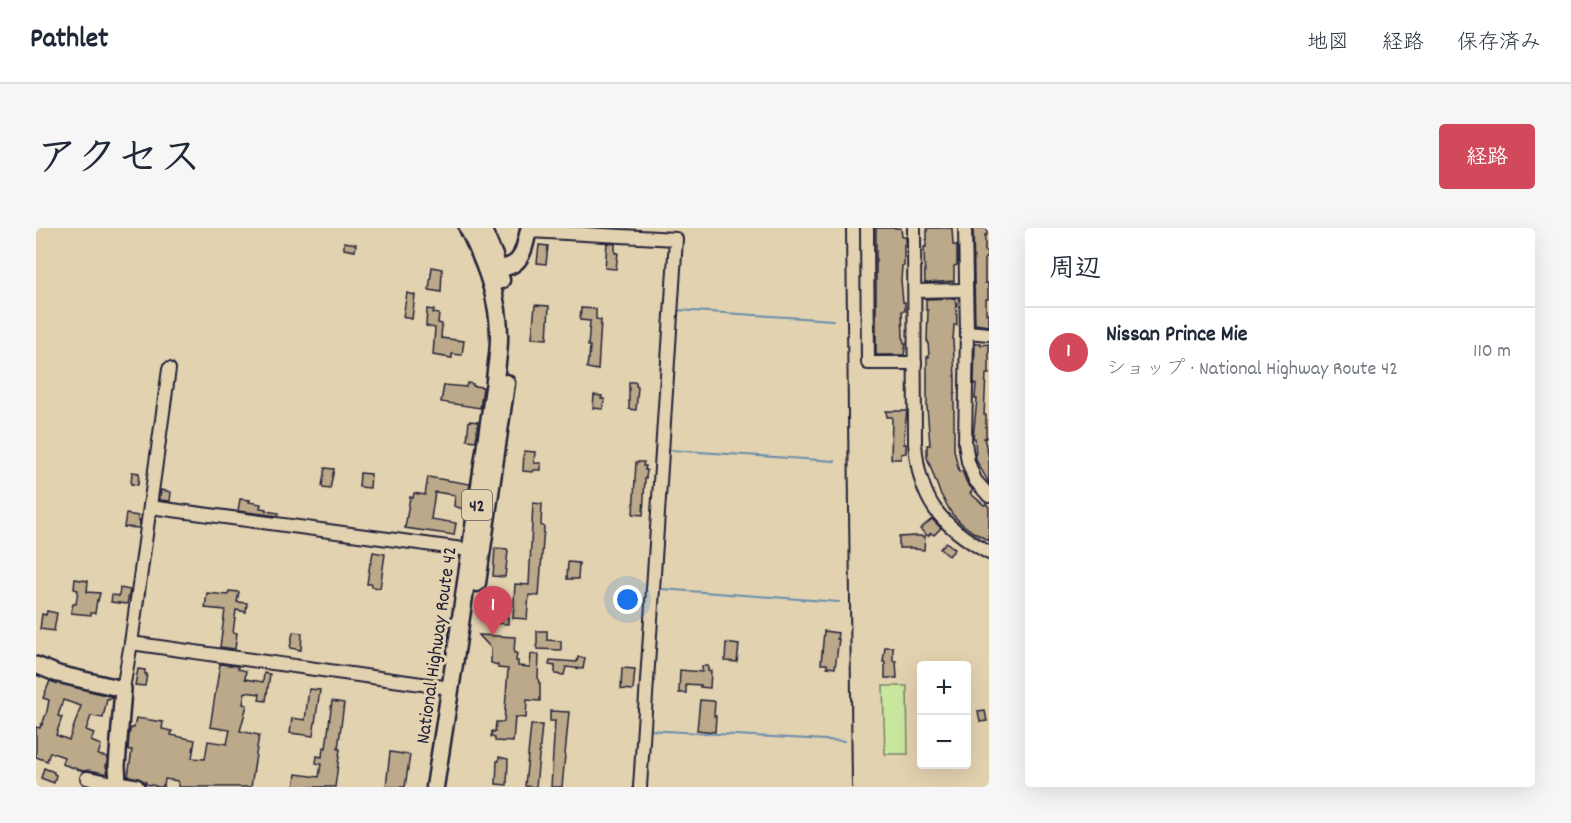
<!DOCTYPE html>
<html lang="ja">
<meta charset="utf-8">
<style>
body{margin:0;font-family:Dekko,"Klee One",sans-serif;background:#f6f6f7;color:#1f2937}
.controls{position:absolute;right:18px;bottom:18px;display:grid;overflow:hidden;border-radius:6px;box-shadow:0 6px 24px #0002}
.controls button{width:54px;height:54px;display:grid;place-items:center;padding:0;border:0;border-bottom:2px solid #e0e1e3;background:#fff;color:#1f2937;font:30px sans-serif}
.you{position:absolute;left:592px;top:372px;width:21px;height:21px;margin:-15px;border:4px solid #fff;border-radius:50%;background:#1a73e8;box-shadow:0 0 0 9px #1a73e833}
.badge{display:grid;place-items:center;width:39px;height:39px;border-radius:50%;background:#d1495b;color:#fff;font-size:20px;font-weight:700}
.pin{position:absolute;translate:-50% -50px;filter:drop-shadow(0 2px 3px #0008)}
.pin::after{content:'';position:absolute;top:32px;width:21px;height:18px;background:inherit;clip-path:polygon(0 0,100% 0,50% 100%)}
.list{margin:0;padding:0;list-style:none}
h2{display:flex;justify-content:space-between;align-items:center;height:78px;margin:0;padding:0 24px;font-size:26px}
h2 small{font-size:20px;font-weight:400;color:#747a83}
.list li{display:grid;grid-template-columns:39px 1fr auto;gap:18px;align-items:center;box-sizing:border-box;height:90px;padding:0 24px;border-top:2px solid #e0e1e3}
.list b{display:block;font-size:22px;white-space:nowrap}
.list p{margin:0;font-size:20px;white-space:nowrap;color:#747a83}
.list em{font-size:20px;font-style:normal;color:#747a83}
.map{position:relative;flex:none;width:953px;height:559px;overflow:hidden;border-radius:6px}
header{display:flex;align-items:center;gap:36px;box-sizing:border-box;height:84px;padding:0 30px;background:#fff;border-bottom:2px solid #e0e1e3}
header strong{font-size:28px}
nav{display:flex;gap:33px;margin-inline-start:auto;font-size:21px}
.intro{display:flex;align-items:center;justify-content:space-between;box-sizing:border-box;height:144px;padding:0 36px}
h1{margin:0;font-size:42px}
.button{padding:15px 27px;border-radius:6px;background:#d1495b;color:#fff;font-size:21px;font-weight:700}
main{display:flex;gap:36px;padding:0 36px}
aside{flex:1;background:#fff;border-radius:6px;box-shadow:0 6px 24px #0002}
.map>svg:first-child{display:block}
</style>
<header>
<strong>Pathlet</strong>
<nav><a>地図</a><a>経路</a><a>保存済み</a></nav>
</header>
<div class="intro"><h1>アクセス</h1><a class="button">経路</a></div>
<main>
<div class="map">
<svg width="953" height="559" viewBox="0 0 953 559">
<rect width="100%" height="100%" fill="#e3d2af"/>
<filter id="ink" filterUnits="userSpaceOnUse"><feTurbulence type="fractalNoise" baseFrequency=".0167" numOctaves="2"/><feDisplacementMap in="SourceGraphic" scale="12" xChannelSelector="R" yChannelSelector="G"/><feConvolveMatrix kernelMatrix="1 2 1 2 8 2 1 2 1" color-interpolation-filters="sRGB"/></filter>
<g filter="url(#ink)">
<path fill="#cae79e" stroke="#76846c" stroke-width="1.5" d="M847 458H871L872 526H849Z"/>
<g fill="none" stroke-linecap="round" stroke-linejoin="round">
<g stroke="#678dab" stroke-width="2">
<path d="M641 82 797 92"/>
<path d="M632 222 799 233"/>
<path d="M625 361 803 374"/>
<path d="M612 502 808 513"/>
</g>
</g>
<g fill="#bca989" stroke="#22223b" stroke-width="1.5" fill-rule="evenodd">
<path d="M840 0H865L866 9H870V16H868V38H866L865 52 867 74H869V83H866L867 109 868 115H870L868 127H840Z"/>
<path d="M891 0H916L917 17H921V37L918 38V53L889 55 888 19H890V12H891Z"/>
<path d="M937 0H951V7H949V23H951V30H949V55H952V71H950V86H953V98L939 96Z"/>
<path d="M308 14 320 16 319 23 308 21Z"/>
<path d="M571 15 579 16V25H582L580 41 569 40Z"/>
<path d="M503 17 512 18 510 36 501 35Z"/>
<path d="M396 39 406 41 405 64 393 62Z"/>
<path d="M371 65 379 67 376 91 367 89Z"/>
<path d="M918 70 920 72 921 97H918L917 112 919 150V165H918V222L923 244 926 243 931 255 937 262 934 265 948 277 950 276 953 279V313L937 304 926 296 916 286 904 265 891 229V217H894L891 179V129H893L892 113H891L892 82H890V71Z"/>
<path d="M499 77 513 78 511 111 496 110Z"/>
<path d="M545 80 560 81V91L565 92 562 142 551 140 552 131H553L554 118H552L554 93 544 92Z"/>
<path d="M391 81 398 82 397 85 403 86 402 95 406 96 405 110 428 113 426 127 416 126V130L397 127 399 100 390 98Z"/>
<path d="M939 115H945V117L953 116V146H950L948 187H950V210H948L953 230V255L940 232 939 210H937L941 171H939L940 156H938Z"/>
<path d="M593 154H600V158L602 159 600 182 593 181Z"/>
<path d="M431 155 437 156V158L447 159 444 180 405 174 408 157 430 159Z"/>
<path d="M558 167 566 168 565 171H568L567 181 557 180Z"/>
<path d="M850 183H871L869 198 868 216H870V225L865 226V231H855L856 189H851Z"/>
<path d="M433 193 442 194 440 213 431 212Z"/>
<path d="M488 223 499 224 498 235H505V242H498L497 244 487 243Z"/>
<path d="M600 234H608L607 238H610L609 242H611L610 250H609L607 287 597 286Z"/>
<path d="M289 240 298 241 294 261 287 260 286 258Z"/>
<path d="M96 244 103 245 102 257 95 256Z"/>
<path d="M324 245 335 246 334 260 323 259Z"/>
<path d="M392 249 434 256 430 282 418 278 419 267 399 264 395 291 420 295 418 307 369 300 374 269 377 270 378 265 389 267Z"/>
<path d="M125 262 135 264 134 273 124 272Z"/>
<path d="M204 271 214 272 213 274 225 276 224 280 230 281V283L243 285 242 288 202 283Z"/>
<path d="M497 275 506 276 505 297 508 299 503 368 493 367 491 391 477 390 479 356 493 357Z"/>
<path d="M90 286 102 288V292H104L103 300 88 299Z"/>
<path d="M896 291 905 300 898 307 895 305 892 308 884 301Z"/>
<path d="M879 308H889L888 322 879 321V320H863V309Z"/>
<path d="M910 314 919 321 913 328 904 321Z"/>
<path d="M459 320 471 321 472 323 469 349 457 348Z"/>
<path d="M337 324 349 326 344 360 336 359V356H331L334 335H335Z"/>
<path d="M532 334 543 335 542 351H531Z"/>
<path d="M39 351 52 353 51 364 64 365 62 373 61 372 59 385H55V387L35 385 37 376H40L42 362 38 361Z"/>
<path d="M84 360 94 362 91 376 75 374 76 367 83 368Z"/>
<path d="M193 363 203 364 201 374 211 375 210 384 200 382 197 405H201L199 421 184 419 189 382 169 380 171 365 192 367Z"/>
<path d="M11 383 21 385 18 403 4 401 6 386 10 387Z"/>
<path d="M458 388 472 389V396L457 395Z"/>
<path d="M501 403H511V412L525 413V422L501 421Z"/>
<path d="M788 403 802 405 801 411H803L799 440 791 439V436H785Z"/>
<path d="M257 404 266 405 265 422 254 420Z"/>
<path d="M443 407 479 409 478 425H481L480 433H482V438L494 439 495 426 503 427 502 449 503 455H504V473L491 472 490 490 479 489 477 514 459 513V510L455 509 456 503 459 504 460 494H468L472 441 462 440V437L455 435V420Z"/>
<path d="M690 415 703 417 701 434 689 433Z"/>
<path d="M849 419H857V433H860L861 450H849V434H847Z"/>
<path d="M542 429 549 430 547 441 530 439 528 447 519 446V438L513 437 514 432 541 434Z"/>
<path d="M184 436 202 438V441L210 443 209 451 227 454 228 445 234 446 230 473 223 472 224 466 209 464 207 476 211 477 204 503 223 507 215 559H142V553L129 551 128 558 127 557V559H120V558L109 556 110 554 102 550 92 548 96 522H92L93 506 95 500H98L100 490 127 494 126 501 136 503 135 507 159 512 156 530 169 531 172 513 191 516 194 502 174 499Z"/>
<path d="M666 438H672V443H675L674 460 664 459 665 457 650 456V465H643L644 442 666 444Z"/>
<path d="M586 440 599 441 597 462 585 461Z"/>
<path d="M102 441 109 442V446H111L109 458 99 457Z"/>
<path d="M14 453 77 469 76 470 71 471 67 490 55 488 50 502 58 505 55 513 65 517 62 527 72 529 70 538 72 546 53 542 47 543 26 536 28 529 14 524 11 533 0 529V499L4 500 5 496 6 497 11 483 13 472 7 470ZM27 472 45 478 33 512 20 507 26 489 22 488Z"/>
<path d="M273 461 284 462 277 508 254 505 256 490 269 492Z"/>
<path d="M664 472 677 473 679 474 678 488H680L679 504 661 502Z"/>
<path d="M296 473 308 475 302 521H304L299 559H258L260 546 283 549 285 536 280 535 281 528 286 529 287 519 290 520Z"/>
<path d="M514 483 533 484 526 559H515L519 493H514Z"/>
<path d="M949 483 951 493 944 494 942 484Z"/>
<path d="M495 497H506L500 559 489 558Z"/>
<path d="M354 524 374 527 369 559H350Z"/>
<path d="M463 529 472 531 471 557 460 556 461 533H463Z"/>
<path d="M8 540 18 544V546L20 547 18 555 5 550Z"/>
</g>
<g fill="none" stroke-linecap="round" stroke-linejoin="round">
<defs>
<g id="minor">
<path d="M831 0 832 135H879"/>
<path d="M878 0 879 215C883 273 904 297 953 325"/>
<path d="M929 0 931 104 929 214 932 234 939 252 953 268"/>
<path d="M493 3 640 11 604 559"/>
<path d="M879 63 930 62"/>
<path d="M931 104 953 106"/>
<path d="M114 279 434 322"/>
<path d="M95 415 414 460"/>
<path d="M87 461 95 415 133 141"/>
<path d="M51 550 82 556V559"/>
</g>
<g id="major">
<path d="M451 42C485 40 486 31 493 0"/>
<path d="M0 437 22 446 87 461 81 538 82 556 100 559"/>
</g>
<g id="highway">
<path d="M446 0 458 28 465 52"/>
<path d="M441 355 470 155"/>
<path d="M399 559 421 417 459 153C460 139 463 125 463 111 464 72 449 34 432 0"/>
</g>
</defs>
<use href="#minor" stroke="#22223b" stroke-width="16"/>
<use href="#major" stroke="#22223b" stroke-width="20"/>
<use href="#highway" stroke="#22223b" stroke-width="21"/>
<use href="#minor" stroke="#e3d2af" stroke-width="12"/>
<use href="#major" stroke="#e3d2af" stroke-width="15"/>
<use href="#highway" stroke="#e3d2af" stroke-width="16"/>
<path stroke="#22223b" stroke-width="2" d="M810 0 816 559"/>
</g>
</g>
<g text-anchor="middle" stroke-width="6" stroke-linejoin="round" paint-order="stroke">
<rect fill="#e3d2af" stroke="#5c575e" stroke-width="1.5" x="426" y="262" width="30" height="30" rx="4.5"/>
<g font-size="18" font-weight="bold" fill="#22223b">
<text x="441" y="283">42</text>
</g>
<g font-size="20" fill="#22223b" stroke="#e3d2af">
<text transform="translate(399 417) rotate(-82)" y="7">National Highway Route 42</text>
</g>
</g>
</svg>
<div class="controls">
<button>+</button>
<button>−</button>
</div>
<div class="you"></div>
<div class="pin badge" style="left:457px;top:408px">1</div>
</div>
<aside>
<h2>周辺<small></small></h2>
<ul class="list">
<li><span class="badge">1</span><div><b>Nissan Prince Mie</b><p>ショップ · National Highway Route 42</p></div><em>110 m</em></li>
</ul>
</aside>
</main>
